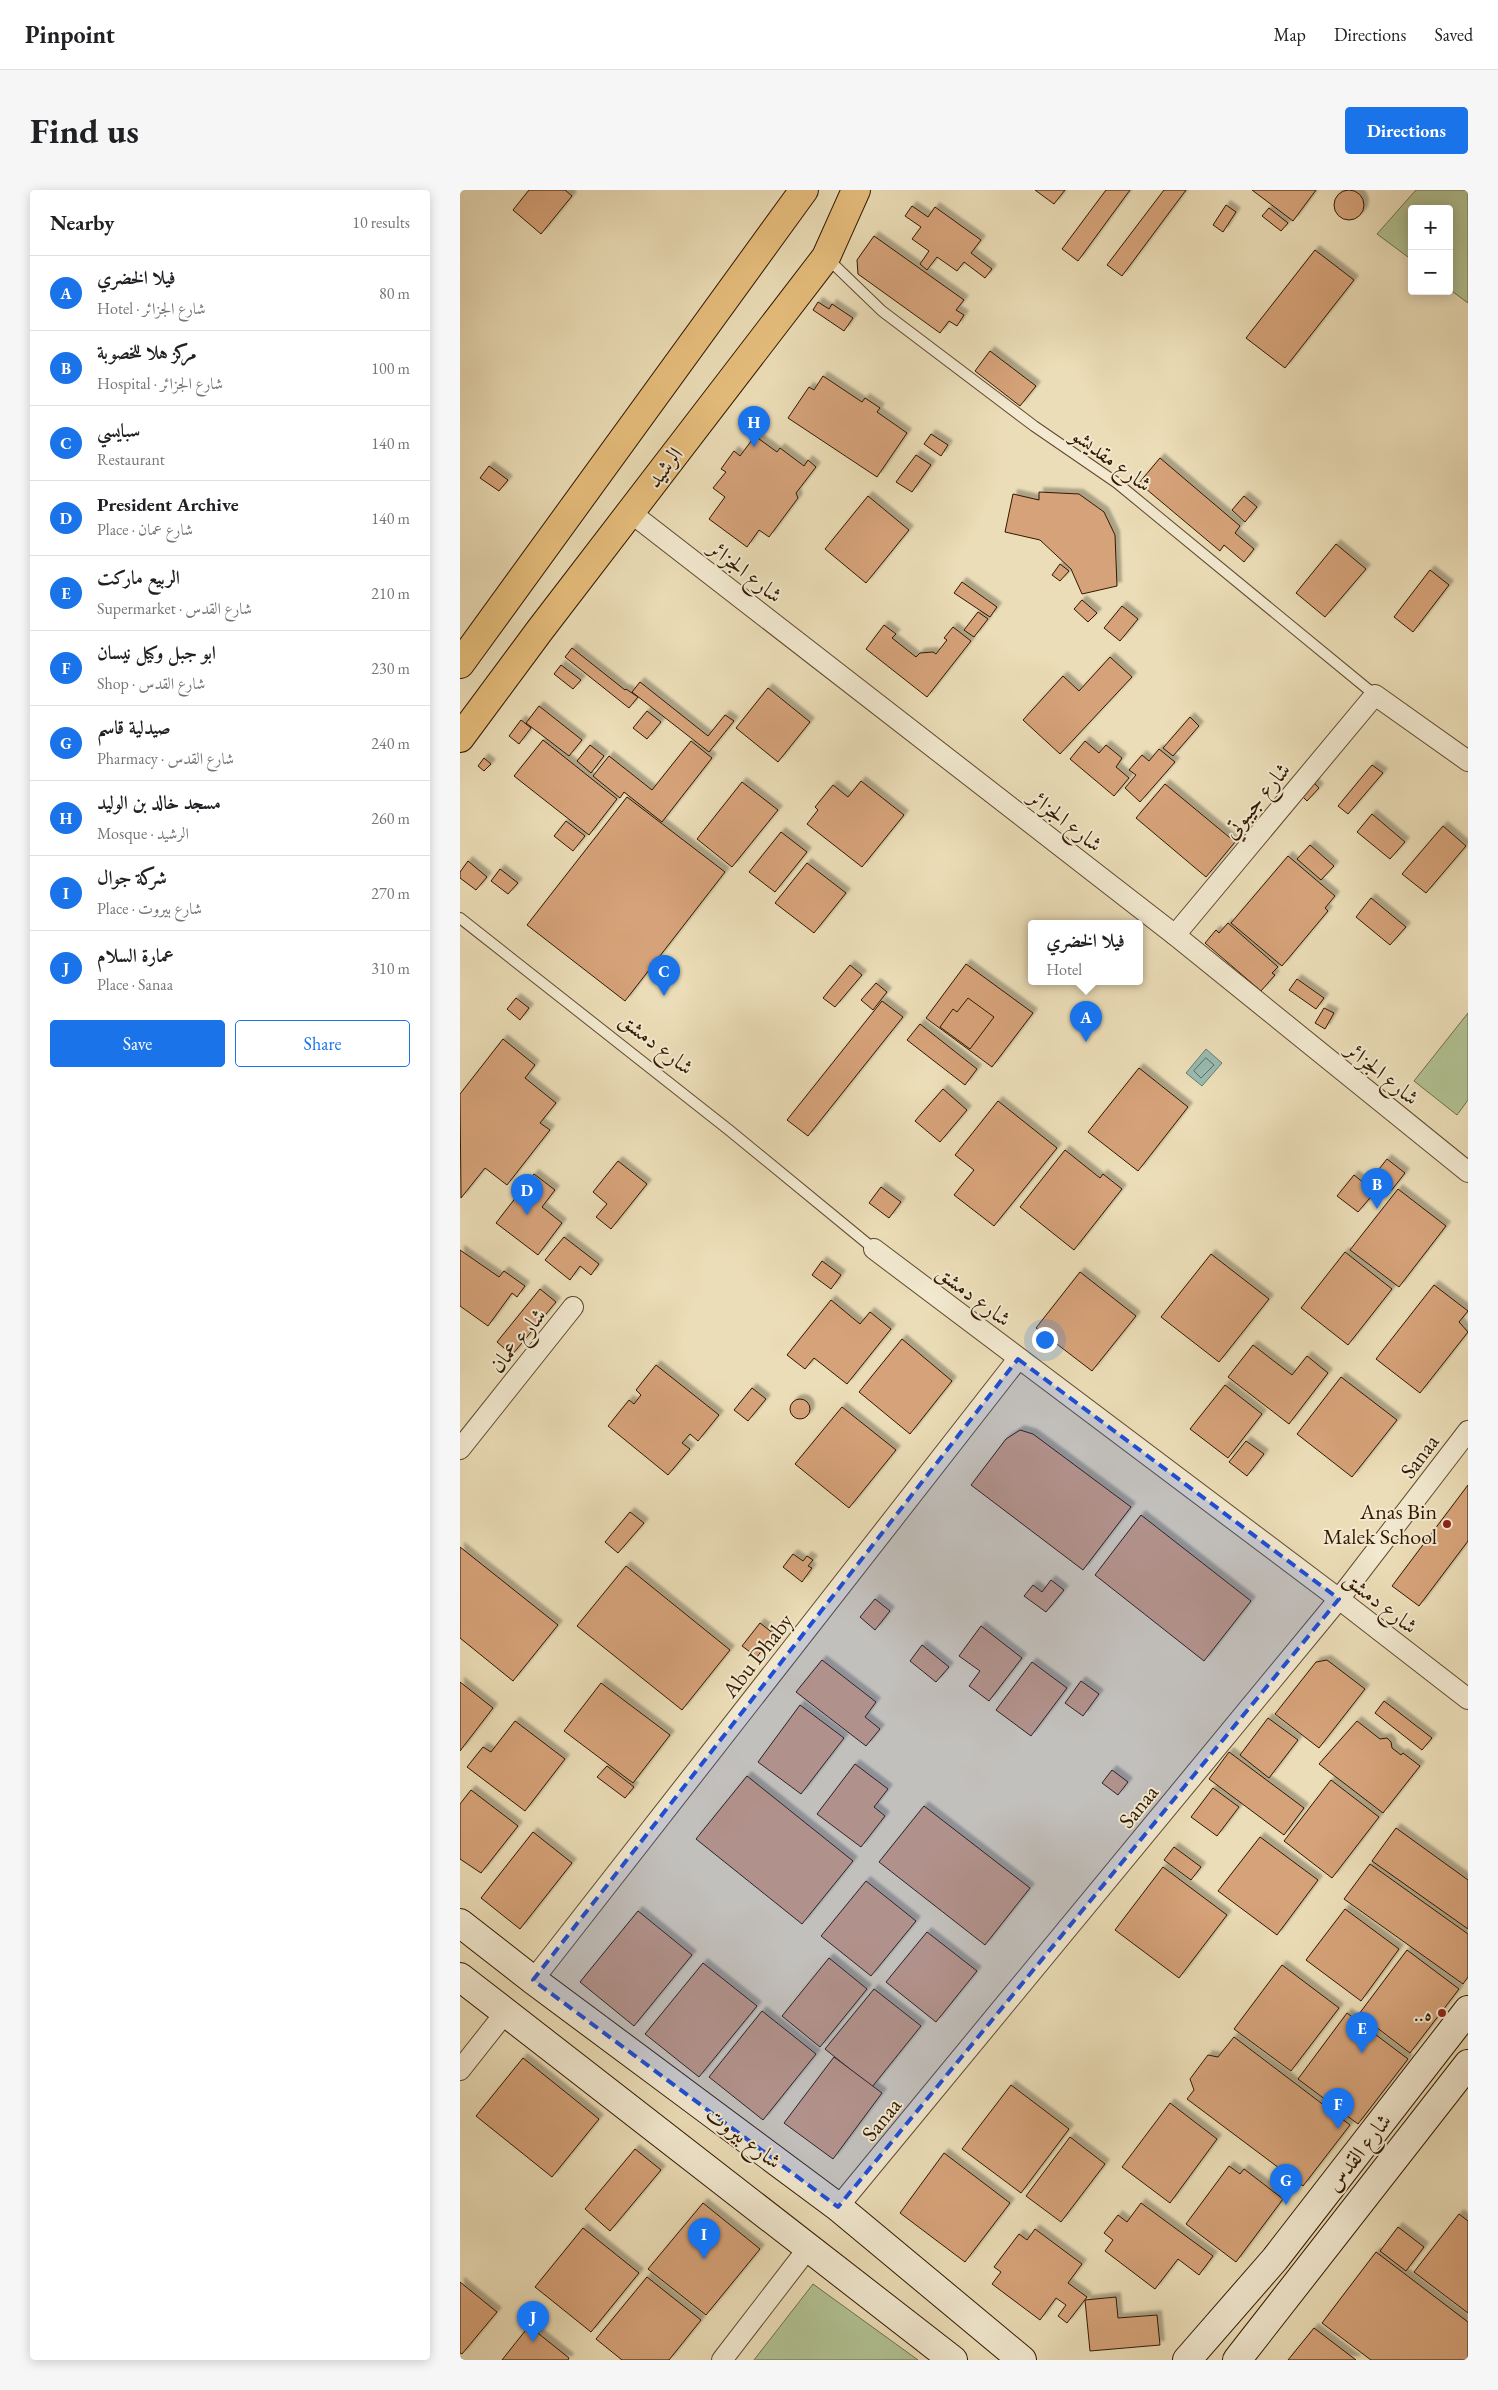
<!DOCTYPE html>
<meta charset="utf-8">
<style>
body{margin:0;font-family:"EB Garamond",Amiri,serif;background:#f6f6f6;color:#202124}
.controls{position:absolute;right:15px;top:15px;display:grid;overflow:hidden;border-radius:5px;box-shadow:0 2px 12px #0003}
.controls button{width:45px;height:45px;display:grid;place-items:center;padding:0;border:0;border-bottom:1px solid #e0e0e0;background:#fff;color:#202124;font:25px sans-serif}
.you{position:absolute;left:584px;top:1149px;width:18px;height:18px;margin:-12px;border:4px solid #fff;border-radius:50%;background:#1a73e8;box-shadow:0 0 0 8px #1a73e833}
.badge{display:grid;place-items:center;width:32px;height:32px;border-radius:50%;background:#1a73e8;color:#fff;font-size:16px;font-weight:700}
.pin{position:absolute;translate:-50% -41px;filter:drop-shadow(0 1px 2px #0008)}
.pin::after{content:'';position:absolute;top:26px;width:18px;height:15px;background:inherit;clip-path:polygon(0 0,100% 0,50% 100%)}
.popup{position:absolute;left:568px;top:730px;width:115px;height:65px;box-sizing:border-box;display:grid;place-content:center;border-radius:5px;background:#fff;filter:drop-shadow(0 1px 4px #0005);font-size:16px;white-space:nowrap;color:#757577}
.popup b{font-size:19px;color:#202124}
.popup::after{content:'';position:absolute;left:50%;top:100%;margin-left:-10px;border:10px solid transparent;border-top-color:#fff}
.list{margin:0;padding:0;list-style:none}
h2{display:flex;justify-content:space-between;align-items:center;height:65px;margin:0;padding:0 20px;font-size:21px}
h2 small{font-size:16px;font-weight:400;color:#757577}
.list li{display:grid;grid-template-columns:32px 1fr auto;gap:15px;align-items:center;box-sizing:border-box;height:75px;padding:0 20px;border-top:1px solid #e0e0e0}
.list b{display:block;font-size:19px;white-space:nowrap}
.list p{margin:0;font-size:16px;white-space:nowrap;color:#757577}
.list em{font-size:16px;font-style:normal;color:#757577}
.actions{display:flex;gap:10px;padding:15px 20px}
.actions a{flex:1;padding:11px 0;border:1px solid #1a73e8;border-radius:5px;text-align:center;font-size:18px;color:#1a73e8}
.actions .main{background:#1a73e8;color:#fff}
.map{position:relative;flex:none;width:1008px;height:2170px;overflow:hidden;border-radius:5px}
header{display:flex;align-items:center;gap:30px;box-sizing:border-box;height:70px;padding:0 25px;background:#fff;border-bottom:1px solid #e0e0e0}
header strong{font-size:24px}
nav{display:flex;gap:28px;margin-inline-start:auto;font-size:18px}
.intro{display:flex;align-items:center;justify-content:space-between;box-sizing:border-box;height:120px;padding:0 30px}
h1{margin:0;font-size:35px}
.button{padding:12px 22px;border-radius:5px;background:#1a73e8;color:#fff;font-size:18px;font-weight:700}
main{display:flex;gap:30px;padding:0 30px}
aside{flex:1;background:#fff;border-radius:5px;box-shadow:0 2px 12px #0003}
.map>svg:first-child{display:block}
</style>
<header>
<strong>Pinpoint</strong>
<nav><a>Map</a><a>Directions</a><a>Saved</a></nav>
</header>
<div class="intro"><h1>Find us</h1><a class="button">Directions</a></div>
<main>
<aside>
<h2>Nearby<small>10 results</small></h2>
<ul class="list">
<li><span class="badge">A</span><div><b>فيلا الخضري</b><p>Hotel · شارع الجزائر</p></div><em>80 m</em></li>
<li><span class="badge">B</span><div><b>مركز هلا للخصوبة</b><p>Hospital · شارع الجزائر</p></div><em>100 m</em></li>
<li><span class="badge">C</span><div><b>سبايسي</b><p>Restaurant</p></div><em>140 m</em></li>
<li><span class="badge">D</span><div><b>President Archive</b><p>Place · شارع عمان</p></div><em>140 m</em></li>
<li><span class="badge">E</span><div><b>الربيع ماركت</b><p>Supermarket · شارع القدس</p></div><em>210 m</em></li>
<li><span class="badge">F</span><div><b>ابو جبل وكيل نيسان</b><p>Shop · شارع القدس</p></div><em>230 m</em></li>
<li><span class="badge">G</span><div><b>صيدلية قاسم</b><p>Pharmacy · شارع القدس</p></div><em>240 m</em></li>
<li><span class="badge">H</span><div><b>مسجد خالد بن الوليد</b><p>Mosque · الرشيد</p></div><em>260 m</em></li>
<li><span class="badge">I</span><div><b>شركة جوال</b><p>Place · شارع بيروت</p></div><em>270 m</em></li>
<li><span class="badge">J</span><div><b>عمارة السلام</b><p>Place · Sanaa</p></div><em>310 m</em></li>
</ul>
<div class="actions"><a class="main">Save</a><a>Share</a></div>
</aside>
<div class="map">
<svg width="1008" height="2170" viewBox="0 0 1008 2170">
<defs>
<filter id="shadow"><feDropShadow dx="4.5" dy="-4.5" stdDeviation="1" flood-color="#0004"/></filter>
</defs>
<rect width="100%" height="100%" fill="#ebddb7"/>
<filter id="stains"><feTurbulence type="fractalNoise" baseFrequency=".004" numOctaves="4"/><feColorMatrix values="0 0 0 0 .2 0 0 0 0 .09 0 0 0 0 .02 0 0 0 .5 -.17"/></filter>
<radialGradient id="worn" r=".72"><stop offset=".6" stop-color="#630" stop-opacity="0"/><stop offset="1" stop-color="#630" stop-opacity=".3"/></radialGradient>
<g fill="#b1c293" stroke="#726e4a">
<path d="M956 0H1008V113L989 99V19H952V70L917 44Z"/>
<path d="M1008 823V910L997 925 954 891Z"/>
<path d="M353 2094 458 2170H294Z"/>
</g>
<path fill="#98bbb2" stroke="#6f7a6b" d="M746 859 762 873 742 896 726 883Z"/>
<g fill="none" stroke-linecap="round" stroke-linejoin="round">
<path stroke="#656a59" stroke-width="1" d="M746 868 754 875 741 888 734 881Z"/>
</g>
<g fill="#d6a279" stroke="#321900" filter="url(#shadow)">
<path d="M69 0H105L112 6 81 44 53 20Z"/>
<path d="M575 0H605L594 14Z"/>
<path d="M646 0H670L618 71 602 59Z"/>
<path d="M704 0H726L662 86 647 75Z"/>
<path d="M792 0H856L833 31Z"/>
<circle cx="889" cy="15" r="15"/>
<path d="M766 15 776 22 763 42 753 35Z"/>
<path d="M452 16 468 27 475 17 521 50 511 63 532 79 525 88 504 72 497 81 477 67 467 80 460 74 469 61 452 49 461 37 445 26Z"/>
<path d="M809 18 828 33 821 41 802 26Z"/>
<path d="M414 46 504 110 496 120 504 125 497 136 489 131 480 143 398 84 397 70Z"/>
<path d="M855 60 894 90 825 178 786 148Z"/>
<path d="M358 112 369 119 372 114 393 128 384 141 353 120Z"/>
<path d="M530 161 576 196 560 216 515 181Z"/>
<path d="M363 186 402 212 405 208 420 218 417 222 447 243 417 287 328 228 349 197 354 200Z"/>
<path d="M471 244 488 255 481 266 464 254Z"/>
<path d="M295 246 317 262 320 258 344 276 348 270 356 277 336 303 338 308 309 347 299 340 287 357 249 329 265 307 253 298 266 282 261 279 274 261 280 266Z"/>
<path d="M456 265 471 275 452 302 436 292Z"/>
<path d="M700 268 780 336 775 343 794 359 784 372 764 355 760 361 679 293Z"/>
<path d="M29 276 48 290 39 301 20 288Z"/>
<path d="M579 302 619 304 644 322 655 345 657 396 622 404 611 379 580 350 545 342 553 304 579 310Z"/>
<path d="M408 306 449 340 406 393 365 359Z"/>
<path d="M784 306 797 317 785 332 772 320Z"/>
<path d="M876 354 906 379 865 427 836 403Z"/>
<path d="M600 374 609 381 600 391 592 385Z"/>
<path d="M970 380 989 395 953 442 934 427Z"/>
<path d="M502 392 537 417 530 427 494 403Z"/>
<path d="M622 410 637 423 628 432 614 419Z"/>
<path d="M662 416 678 429 660 451 644 438Z"/>
<path d="M518 422 528 429 514 447 504 440Z"/>
<path d="M424 435 436 444 432 448 456 467 460 463 473 462 476 464 487 450 484 448 493 437 511 451 467 507 406 459Z"/>
<path d="M112 458 165 500 166 499 178 507 169 518 105 467Z"/>
<path d="M650 467 672 487 600 564 563 530 603 486 619 501Z"/>
<path d="M101 475 121 490 113 499 94 484Z"/>
<path d="M180 492 248 546 265 525 274 531 249 562 172 502Z"/>
<path d="M308 498 350 532 318 572 276 538Z"/>
<path d="M79 516 122 550 109 566 66 533Z"/>
<path d="M187 521 201 532 187 549 173 538Z"/>
<path d="M730 527 739 536 713 566 703 558Z"/>
<path d="M61 530 71 538 59 554 49 546Z"/>
<path d="M83 550 157 609 129 645 54 586Z"/>
<path d="M231 551 252 568 202 632 164 602 160 608 133 586 149 566 192 600Z"/>
<path d="M625 551 639 563 646 555 662 568 656 577 669 588 654 606 610 569Z"/>
<path d="M130 555 144 566 131 583 117 571Z"/>
<path d="M699 559 715 572 680 612 665 598 676 585 669 580 682 565 689 571Z"/>
<path d="M24 568 31 574 24 581 18 576Z"/>
<path d="M912 575 923 583 888 624 878 616Z"/>
<path d="M851 590 859 598 847 611 838 602Z"/>
<path d="M401 591 444 625 402 677 347 634 358 620 355 617 373 595 388 607Z"/>
<path d="M282 592 318 620 272 677 237 649Z"/>
<path d="M705 594 775 652 746 687 676 628Z"/>
<path d="M167 607 265 682 165 811 67 735Z"/>
<path d="M912 624 945 652 930 669 897 642Z"/>
<path d="M106 631 125 646 113 661 94 646Z"/>
<path d="M983 636 1006 656 966 703 942 684Z"/>
<path d="M321 642 347 662 315 702 289 682Z"/>
<path d="M850 655 874 676 861 690 837 669Z"/>
<path d="M828 666 875 706 865 718 868 721 822 776 771 733Z"/>
<path d="M8 671 27 687 16 700 0 688V682Z"/>
<path d="M347 673 386 703 354 743 315 713Z"/>
<path d="M40 679 58 693 48 704 31 691Z"/>
<path d="M911 708 946 737 930 755 896 727Z"/>
<path d="M768 733 818 777 812 783 815 785 801 801 745 753 756 740 759 743Z"/>
<path d="M506 774 573 823 532 877 466 828Z"/>
<path d="M390 775 402 785 375 817 363 808Z"/>
<path d="M837 789 864 808 856 819 829 800Z"/>
<path d="M416 793 427 802 413 820 401 810Z"/>
<path d="M56 808 69 818 60 830 47 819Z"/>
<path d="M508 808 534 827 510 859 480 837 493 819 497 822Z"/>
<path d="M422 811 443 827 348 946 327 930Z"/>
<path d="M864 818 874 823 865 839 855 833Z"/>
<path d="M460 834 517 879 505 895 447 850Z"/>
<path d="M43 849 75 875 65 888 96 913 80 933 90 940 47 995 25 978 1 1008 0 904Z"/>
<path d="M679 878 728 917 678 981 628 942Z"/>
<path d="M483 899 507 920 480 952 455 931Z"/>
<path d="M538 911 597 958 534 1036 494 1005 514 980 495 965Z"/>
<path d="M605 960 640 988 643 984 662 999 614 1060 560 1017Z"/>
<path d="M927 969 945 983 927 1006 908 993Z"/>
<path d="M158 971 187 994 151 1039 136 1027 147 1014 133 1002Z"/>
<path d="M74 984 95 1000 82 1017 102 1033 78 1065 36 1033Z"/>
<path d="M894 985 915 1002 898 1022 877 1006Z"/>
<path d="M421 997 441 1012 429 1028 409 1013Z"/>
<path d="M938 999 986 1036 939 1097 890 1060Z"/>
<path d="M104 1047 139 1074 131 1085 120 1076 110 1090 85 1070Z"/>
<path d="M0 1060 39 1087 44 1081 65 1096 57 1107 52 1103 28 1136 0 1116Z"/>
<path d="M885 1062 932 1099 888 1155 841 1118Z"/>
<path d="M751 1064 809 1109 759 1172 701 1127Z"/>
<path d="M362 1071 381 1085 371 1099 352 1085Z"/>
<path d="M620 1082 676 1126 632 1181 576 1138Z"/>
<path d="M974 1095 1008 1121 999 1132 1008 1142 960 1203 916 1169Z"/>
<path d="M80 1099 96 1112 52 1165 37 1152Z"/>
<path d="M371 1110 400 1134 410 1122 431 1139 387 1194 354 1168 345 1179 327 1165Z"/>
<path d="M442 1149 492 1191 450 1244 399 1202Z"/>
<path d="M793 1155 832 1185 847 1166 868 1183 829 1234 768 1187Z"/>
<path d="M196 1175 259 1225 238 1251 230 1244 222 1253 230 1259 208 1285 148 1236 169 1210 174 1214 181 1205 176 1200Z"/>
<path d="M881 1187 937 1230 892 1287 837 1244Z"/>
<path d="M765 1195 802 1224 768 1268 730 1239Z"/>
<path d="M292 1198 306 1209 288 1231 274 1220Z"/>
<circle cx="340" cy="1219" r="10"/>
<path d="M382 1217 436 1260 389 1318 335 1274Z"/>
<path d="M560 1240 573 1244 671 1317 623 1380 511 1295 546 1249Z"/>
<path d="M786 1251 804 1264 787 1286 769 1272Z"/>
<path d="M1008 1295V1351L959 1416 932 1396Z"/>
<path d="M170 1322 184 1333 158 1363 145 1352Z"/>
<path d="M681 1325 791 1411 744 1471 635 1385Z"/>
<path d="M0 1357 98 1435 53 1491 0 1448Z"/>
<path d="M333 1364 343 1371 347 1366 353 1370 348 1376 352 1378 342 1392 323 1377Z"/>
<path d="M166 1376 270 1460 222 1520 117 1436Z"/>
<path d="M591 1390 604 1400 586 1422 564 1406 573 1395 582 1402Z"/>
<path d="M415 1409 430 1421 415 1440 400 1427Z"/>
<path d="M300 1433 314 1444 297 1467 282 1456Z"/>
<path d="M521 1436 562 1468 529 1511 509 1496 520 1481 499 1466Z"/>
<path d="M462 1455 489 1477 476 1492 450 1471Z"/>
<path d="M362 1470 416 1512 405 1527 420 1539 406 1556 336 1502Z"/>
<path d="M867 1470 905 1499 859 1558 815 1524 856 1472Z"/>
<path d="M572 1472 607 1498 571 1546 536 1520Z"/>
<path d="M621 1491 639 1504 623 1526 605 1513Z"/>
<path d="M0 1492 33 1518 0 1561Z"/>
<path d="M141 1493 210 1545 173 1593 104 1541Z"/>
<path d="M924 1511 972 1548 962 1560 915 1523Z"/>
<path d="M340 1515 384 1548 341 1604 298 1572Z"/>
<path d="M808 1528 838 1550 809 1588 780 1565Z"/>
<path d="M55 1531 105 1569 65 1621 7 1577 23 1557 31 1562Z"/>
<path d="M897 1531 920 1549 927 1548 931 1552 932 1558 941 1565 943 1563 960 1576 923 1623 859 1574Z"/>
<path d="M769 1562 844 1618 824 1645 749 1589Z"/>
<path d="M395 1574 428 1599 414 1617 425 1626 401 1657 357 1624Z"/>
<path d="M147 1576 174 1597 165 1608 137 1587Z"/>
<path d="M652 1580 668 1592 658 1605 642 1593Z"/>
<path d="M287 1586 393 1671 342 1734 236 1649Z"/>
<path d="M871 1590 919 1627 872 1688 824 1651Z"/>
<path d="M753 1598 779 1617 757 1646 731 1627Z"/>
<path d="M11 1600 58 1636 21 1683 0 1669V1614Z"/>
<path d="M464 1616 570 1698 525 1755 419 1672Z"/>
<path d="M936 1638 1008 1690V1739L912 1671Z"/>
<path d="M73 1642 112 1673 60 1739 21 1708Z"/>
<path d="M800 1647 858 1690 817 1745 758 1701Z"/>
<path d="M714 1657 741 1677 731 1690 704 1670Z"/>
<path d="M910 1674 1008 1744V1787L1003 1794 884 1709Z"/>
<path d="M703 1677 767 1725 719 1788 655 1740Z"/>
<path d="M406 1691 456 1731 411 1786 361 1746Z"/>
<path d="M885 1719 939 1759 901 1811 846 1770Z"/>
<path d="M178 1721 232 1765 174 1836 120 1792Z"/>
<path d="M467 1742 517 1781 476 1832 426 1792Z"/>
<path d="M947 1760 999 1799 950 1863 899 1824Z"/>
<path d="M369 1768 407 1799 360 1857 322 1826Z"/>
<path d="M243 1773 297 1816 239 1887 185 1844Z"/>
<path d="M822 1775 879 1818 831 1881 774 1839Z"/>
<path d="M414 1799 461 1836 412 1897 365 1859Z"/>
<path d="M302 1821 356 1864 303 1930 249 1887Z"/>
<path d="M887 1823 948 1869 898 1934 838 1889Z"/>
<path d="M774 1847 890 1935 843 1996 727 1909 734 1900 730 1889 748 1865 758 1867Z"/>
<path d="M374 1867 422 1903 373 1969 324 1933Z"/>
<path d="M63 1868 139 1929 92 1987 16 1926Z"/>
<path d="M551 1895 609 1939 561 2003 502 1959Z"/>
<path d="M710 1913 757 1949 710 2013 662 1977Z"/>
<path d="M610 1947 645 1974 601 2032 566 2006Z"/>
<path d="M175 1959 201 1980 150 2041 125 2019Z"/>
<path d="M484 1963 550 2013 505 2072 440 2023Z"/>
<path d="M769 1976 780 1984 784 1979 823 2009 776 2072 726 2034Z"/>
<path d="M243 2013 300 2059 246 2125 188 2079Z"/>
<path d="M681 2013 753 2066 739 2085 718 2069 695 2099 645 2061 653 2050 644 2043 658 2025 667 2032Z"/>
<path d="M999 2024 1008 2031V2123L954 2082Z"/>
<path d="M938 2037 964 2057 946 2081 920 2061Z"/>
<path d="M123 2038 179 2083 131 2142 75 2097Z"/>
<path d="M575 2039 622 2074 608 2093 627 2107 607 2133 598 2126 606 2115 596 2108 580 2130 532 2094 541 2082 534 2077 559 2044 567 2050Z"/>
<path d="M916 2062 1008 2132V2170H911L862 2133Z"/>
<path d="M187 2087 241 2130 209 2170H162L136 2149Z"/>
<path d="M0 2092 37 2122 2 2164 0 2163Z"/>
<path d="M656 2107 658 2128 697 2125 700 2155 630 2161 625 2110Z"/>
<path d="M69 2136 109 2168 108 2170H42Z"/>
<path d="M854 2138 896 2170H828Z"/>
</g>
<g fill="none" stroke-linecap="round" stroke-linejoin="round">
<defs>
<g id="service">
<path d="M367 68 422 121 574 236 657 293 915 505"/>
<path d="M0 728 269 940 414 1059"/>
</g>
<g id="minor">
<path d="M170 322 715 745 1008 982"/>
<path d="M715 745 915 505 1008 571"/>
<path d="M414 1059 879 1409 1008 1509"/>
<path d="M0 1259 113 1117"/>
<path d="M73 1790 558 1169"/>
<path d="M0 1880 45 1823"/>
<path d="M378 2017 879 1409 1008 1241"/>
<path d="M262 2170 349 2057"/>
</g>
<g id="secondary">
<path d="M0 1733 73 1790 378 2017 562 2170"/>
<path d="M0 1787 493 2170"/>
<path d="M727 2170 815 2069 1008 1820"/>
<path d="M777 2170 1008 1874"/>
</g>
<g id="primary">
<path d="M0 474 344 0"/>
<path d="M0 548 80 440 366 67 396 0"/>
</g>
</defs>
<use href="#service" stroke="#604a2e" stroke-width="12"/>
<use href="#minor" stroke="#604a2e" stroke-width="22"/>
<use href="#secondary" stroke="#321900" stroke-width="30"/>
<use href="#primary" stroke="#321900" stroke-width="30"/>
<use href="#service" stroke="#f2e9d0" stroke-width="10"/>
<use href="#minor" stroke="#f2e9d0" stroke-width="20"/>
<use href="#secondary" stroke="#f2e9d0" stroke-width="28"/>
<use href="#primary" stroke="#e6be7c" stroke-width="28"/>
</g>
<path fill="#1d4ed8" fill-opacity="0.2" stroke="#1d4ed8" stroke-width="4" stroke-dasharray="10 6" stroke-linejoin="round" d="M558 1169 879 1409 378 2017 73 1790Z"/>
<g fill="#8f2418" stroke="#f2e9d0" stroke-width="2">
<circle cx="987" cy="1334" r="5"/>
<circle cx="982" cy="1823" r="5"/>
</g>
<g text-anchor="middle" stroke-width="4" stroke-linejoin="round" paint-order="stroke">
<g font-size="22" fill="#321900" stroke="#f2e9d0">
<text transform="translate(652 269) rotate(36)" y="8">شارع مقديشو</text>
<text transform="translate(204 277) rotate(-52)" y="8">الرشيد</text>
<text transform="translate(286 381) rotate(38)" y="8">شارع الجزائر</text>
<text transform="translate(796 610) rotate(-50)" y="8">شارع جيبوتي</text>
<text transform="translate(606 630) rotate(38)" y="8">شارع الجزائر</text>
<text transform="translate(197 853) rotate(38)" y="8">شارع دمشق</text>
<text transform="translate(923 883) rotate(39)" y="8">شارع الجزائر</text>
<text transform="translate(514 1105) rotate(37)" y="8">شارع دمشق</text>
<text transform="translate(57 1150) rotate(-51)" y="8">شارع عمان</text>
<text transform="translate(959 1266) rotate(-53)" y="8">Sanaa</text>
<text transform="translate(921 1412) rotate(38)" y="8">شارع دمشق</text>
<text transform="translate(297 1465) rotate(-52)" y="8">Abu Dhaby</text>
<text transform="translate(678 1616) rotate(-51)" y="8">Sanaa</text>
<text transform="translate(421 1929) rotate(-51)" y="8">Sanaa</text>
<text transform="translate(284 1947) rotate(37)" y="8">شارع بيروت</text>
<text transform="translate(898 1962) rotate(-52)" y="8">شارع القدس</text>
</g>
<g font-size="22" fill="#321900" stroke="#f2e9d0" text-anchor="end">
<text x="977" y="1329">Anas Bin<tspan x="977" dy="25">Malek School</tspan></text>
<text x="972" y="1831">..ه</text>
</g>
</g>
<rect width="100%" height="100%" filter="url(#stains)"/>
<rect width="100%" height="100%" fill="url(#worn)"/>
</svg>
<div class="controls">
<button>+</button>
<button>−</button>
</div>
<div class="you"></div>
<div class="pin badge" style="left:626px;top:852px">A</div>
<div class="popup"><b>فيلا الخضري</b>Hotel</div>
<div class="pin badge" style="left:917px;top:1019px">B</div>
<div class="pin badge" style="left:204px;top:806px">C</div>
<div class="pin badge" style="left:67px;top:1025px">D</div>
<div class="pin badge" style="left:902px;top:1863px">E</div>
<div class="pin badge" style="left:878px;top:1939px">F</div>
<div class="pin badge" style="left:826px;top:2015px">G</div>
<div class="pin badge" style="left:294px;top:257px">H</div>
<div class="pin badge" style="left:244px;top:2069px">I</div>
<div class="pin badge" style="left:73px;top:2152px">J</div>
</div>
</main>
